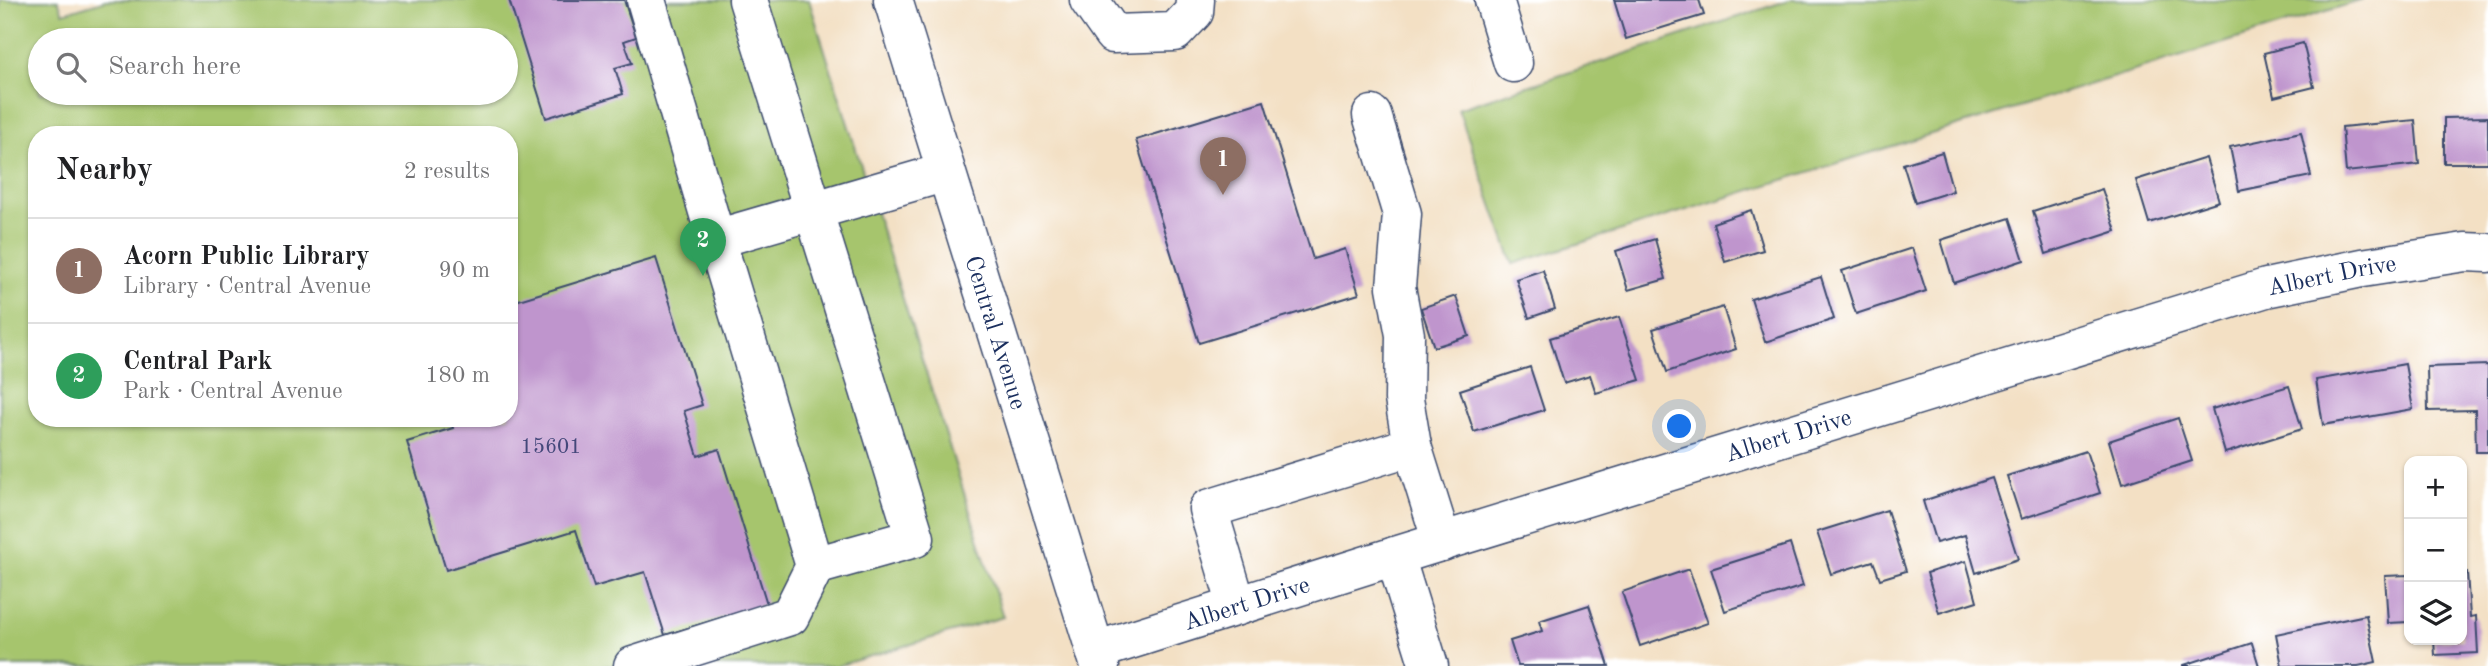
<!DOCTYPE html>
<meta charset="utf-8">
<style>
body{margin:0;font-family:"Old Standard TT",serif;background:#f6f6f6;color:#202124}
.controls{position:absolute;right:21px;bottom:21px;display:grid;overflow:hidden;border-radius:14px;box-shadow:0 2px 5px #0004}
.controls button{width:63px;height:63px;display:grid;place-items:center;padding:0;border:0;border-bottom:2px solid #e0e0e0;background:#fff;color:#202124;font:35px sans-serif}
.you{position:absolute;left:1680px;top:427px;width:24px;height:24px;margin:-18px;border:5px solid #fff;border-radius:50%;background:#1a73e8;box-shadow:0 0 0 10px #1a73e833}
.badge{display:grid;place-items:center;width:46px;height:46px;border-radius:50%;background:#2563eb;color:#fff;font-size:23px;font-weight:700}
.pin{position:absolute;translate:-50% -58px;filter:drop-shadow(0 2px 4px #0008)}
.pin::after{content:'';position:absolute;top:37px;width:24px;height:21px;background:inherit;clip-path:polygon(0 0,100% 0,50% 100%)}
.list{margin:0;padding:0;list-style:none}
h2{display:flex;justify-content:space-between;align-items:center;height:91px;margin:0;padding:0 28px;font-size:30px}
h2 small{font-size:23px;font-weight:400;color:#757577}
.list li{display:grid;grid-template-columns:46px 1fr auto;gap:21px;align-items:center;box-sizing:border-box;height:105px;padding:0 28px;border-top:2px solid #e0e0e0}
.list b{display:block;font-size:26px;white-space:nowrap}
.list p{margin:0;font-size:23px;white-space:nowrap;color:#757577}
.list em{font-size:23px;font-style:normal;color:#757577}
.icon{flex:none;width:38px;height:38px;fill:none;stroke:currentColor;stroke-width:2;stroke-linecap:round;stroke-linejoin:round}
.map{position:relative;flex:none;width:2488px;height:666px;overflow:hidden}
.search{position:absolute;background:#fff;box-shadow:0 2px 5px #0004;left:28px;top:28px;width:490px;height:77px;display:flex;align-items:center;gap:18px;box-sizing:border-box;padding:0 24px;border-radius:38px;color:#757577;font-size:26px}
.panel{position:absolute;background:#fff;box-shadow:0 2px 5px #0004;left:28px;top:126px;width:490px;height:301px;border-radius:28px}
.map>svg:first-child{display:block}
</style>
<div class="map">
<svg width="2488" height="666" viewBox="0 0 2488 666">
<rect width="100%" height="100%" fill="#fff"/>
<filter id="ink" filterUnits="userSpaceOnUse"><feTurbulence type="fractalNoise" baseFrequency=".0143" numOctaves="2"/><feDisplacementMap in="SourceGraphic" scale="14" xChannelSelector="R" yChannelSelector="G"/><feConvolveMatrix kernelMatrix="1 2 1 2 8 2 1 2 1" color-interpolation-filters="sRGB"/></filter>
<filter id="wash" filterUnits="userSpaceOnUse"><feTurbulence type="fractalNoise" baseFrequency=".00686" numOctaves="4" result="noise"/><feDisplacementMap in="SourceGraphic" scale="28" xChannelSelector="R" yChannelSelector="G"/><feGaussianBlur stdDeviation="1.57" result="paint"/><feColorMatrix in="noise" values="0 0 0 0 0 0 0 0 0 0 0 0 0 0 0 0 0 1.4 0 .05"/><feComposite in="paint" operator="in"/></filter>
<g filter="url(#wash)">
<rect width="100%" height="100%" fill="#f3e0c4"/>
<g fill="#a6c56d" stroke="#607a66" stroke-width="2" fill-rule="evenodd">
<path d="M0 0H58L63 13 106 0H809L1003 617 837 666H0ZM40 40H506V93H40ZM37 135H509V418H37Z"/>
<path d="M1789 0H2362L1513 264 1458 109Z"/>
</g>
<g id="blocks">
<g fill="#bf95cd">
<path d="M509 0H624L636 37 624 41 632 63 615 68 623 94 546 118Z"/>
<path d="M1614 0H1699L1704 15 1626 39Z"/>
<path d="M2303 43 2314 87 2274 97 2264 53Z"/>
<path d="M1264 101 1313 259 1345 249 1359 294 1199 343 1136 140Z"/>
<path d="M2488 117V163H2444V118Z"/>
<path d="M2415 120 2419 164 2346 172 2342 127Z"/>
<path d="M2301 132 2311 176 2239 191 2230 147Z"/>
<path d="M1942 152 1953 191 1915 203 1903 164Z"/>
<path d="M2206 158 2219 201 2149 223 2136 180Z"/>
<path d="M2102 189 2116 231 2046 254 2033 211Z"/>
<path d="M1751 210 1763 250 1725 262 1713 223Z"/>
<path d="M2010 218 2024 260 1954 283 1941 240Z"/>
<path d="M1655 239 1666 279 1628 290 1616 251Z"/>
<path d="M1912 248 1926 291 1856 314 1842 271Z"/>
<path d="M656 258 702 405 684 411 698 456 719 449 767 604 665 635 645 572 594 587 576 530 446 570 407 442 453 428 450 418H509V303Z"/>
<path d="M1543 270 1555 309 1529 318 1516 279Z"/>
<path d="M1821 277 1834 319 1765 342 1751 299Z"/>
<path d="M1456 296 1469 336 1434 347 1421 308Z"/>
<path d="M1723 307 1736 349 1667 372 1653 329Z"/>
<path d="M1619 317 1640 380 1596 393 1590 375 1564 383 1550 338Z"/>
<path d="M2405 364 2413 409 2323 425 2316 380Z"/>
<path d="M2488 365V452H2476L2475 410 2428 411 2427 367Z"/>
<path d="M1530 367 1544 410 1474 432 1460 390Z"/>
<path d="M2289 386 2302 429 2225 453 2212 409Z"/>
<path d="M2178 418 2192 461 2122 484 2109 441Z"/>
<path d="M2086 451 2100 493 2021 519 2007 476Z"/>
<path d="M1992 478 2018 559 1976 573 1965 535 1936 543 1923 501Z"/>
<path d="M1887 510 1906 571 1880 579 1873 561 1831 574 1817 532Z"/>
<path d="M1790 544 1803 586 1725 611 1711 569Z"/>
<path d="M1966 561 1977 601 1939 613 1927 573Z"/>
<path d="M1689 569 1708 623 1640 646 1622 592Z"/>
<path d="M2462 572H2467L2470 617 2476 616 2478 653 2435 655 2434 640H2462Z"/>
<path d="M2409 575V622L2388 623 2385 576Z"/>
<path d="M1589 605 1609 666H1518L1510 641 1542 631 1539 621Z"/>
<path d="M2366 615 2376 662 2358 666H2282L2276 634Z"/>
<path d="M2252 643 2259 666H2184V665Z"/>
</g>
</g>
</g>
<g filter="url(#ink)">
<use href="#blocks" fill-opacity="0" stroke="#3b4a6d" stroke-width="2"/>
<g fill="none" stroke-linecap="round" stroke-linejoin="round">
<defs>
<g id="minor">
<path d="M646 0 716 239"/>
<path d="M748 0 915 538 815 566"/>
<path id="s1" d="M893 0 1100 666"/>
<path d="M1089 0 1113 34 1175 32 1194 12 1195 0"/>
<path d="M1494 0 1513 63"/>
<path d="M1372 115 1402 214 1396 287 1405 335 1404 399 1412 446"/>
<path d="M1395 556 1429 666"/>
<path d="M1237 606 1208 509 1412 446 1442 542"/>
<path id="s2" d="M1095 651 1395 556 2266 288 2362 268 2465 252 2488 253"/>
<path d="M633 666 790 616 815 566 716 239 946 172"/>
</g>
</defs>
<use href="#minor" stroke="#3b4a6d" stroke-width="41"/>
<use href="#minor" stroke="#fff" stroke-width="38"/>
</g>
</g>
<g text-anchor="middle" stroke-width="6" stroke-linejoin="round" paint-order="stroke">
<g font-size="21" fill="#44487a">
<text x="551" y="453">15601</text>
</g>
<g font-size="24" fill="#1b2f5e" stroke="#fff">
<text dy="8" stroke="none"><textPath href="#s2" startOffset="1293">Albert Drive</textPath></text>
<text dy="8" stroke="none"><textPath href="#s1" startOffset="348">Central Avenue</textPath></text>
<text dy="8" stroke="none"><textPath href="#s2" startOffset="726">Albert Drive</textPath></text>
<text dy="8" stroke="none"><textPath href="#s2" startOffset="159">Albert Drive</textPath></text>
</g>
</g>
</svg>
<div class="controls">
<button>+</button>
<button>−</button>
<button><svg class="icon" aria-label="layers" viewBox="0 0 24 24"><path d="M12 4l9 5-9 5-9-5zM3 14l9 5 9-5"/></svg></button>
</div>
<div class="you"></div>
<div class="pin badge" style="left:1223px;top:195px;background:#8d6e63">1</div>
<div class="pin badge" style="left:703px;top:276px;background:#2e9e5b">2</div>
<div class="search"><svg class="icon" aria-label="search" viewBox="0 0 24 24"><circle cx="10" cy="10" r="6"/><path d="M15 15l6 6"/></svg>Search here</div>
<section class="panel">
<h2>Nearby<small>2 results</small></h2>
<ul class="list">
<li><span class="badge" style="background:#8d6e63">1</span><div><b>Acorn Public Library</b><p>Library · Central Avenue</p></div><em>90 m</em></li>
<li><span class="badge" style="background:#2e9e5b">2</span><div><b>Central Park</b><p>Park · Central Avenue</p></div><em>180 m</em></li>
</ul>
</section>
</div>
